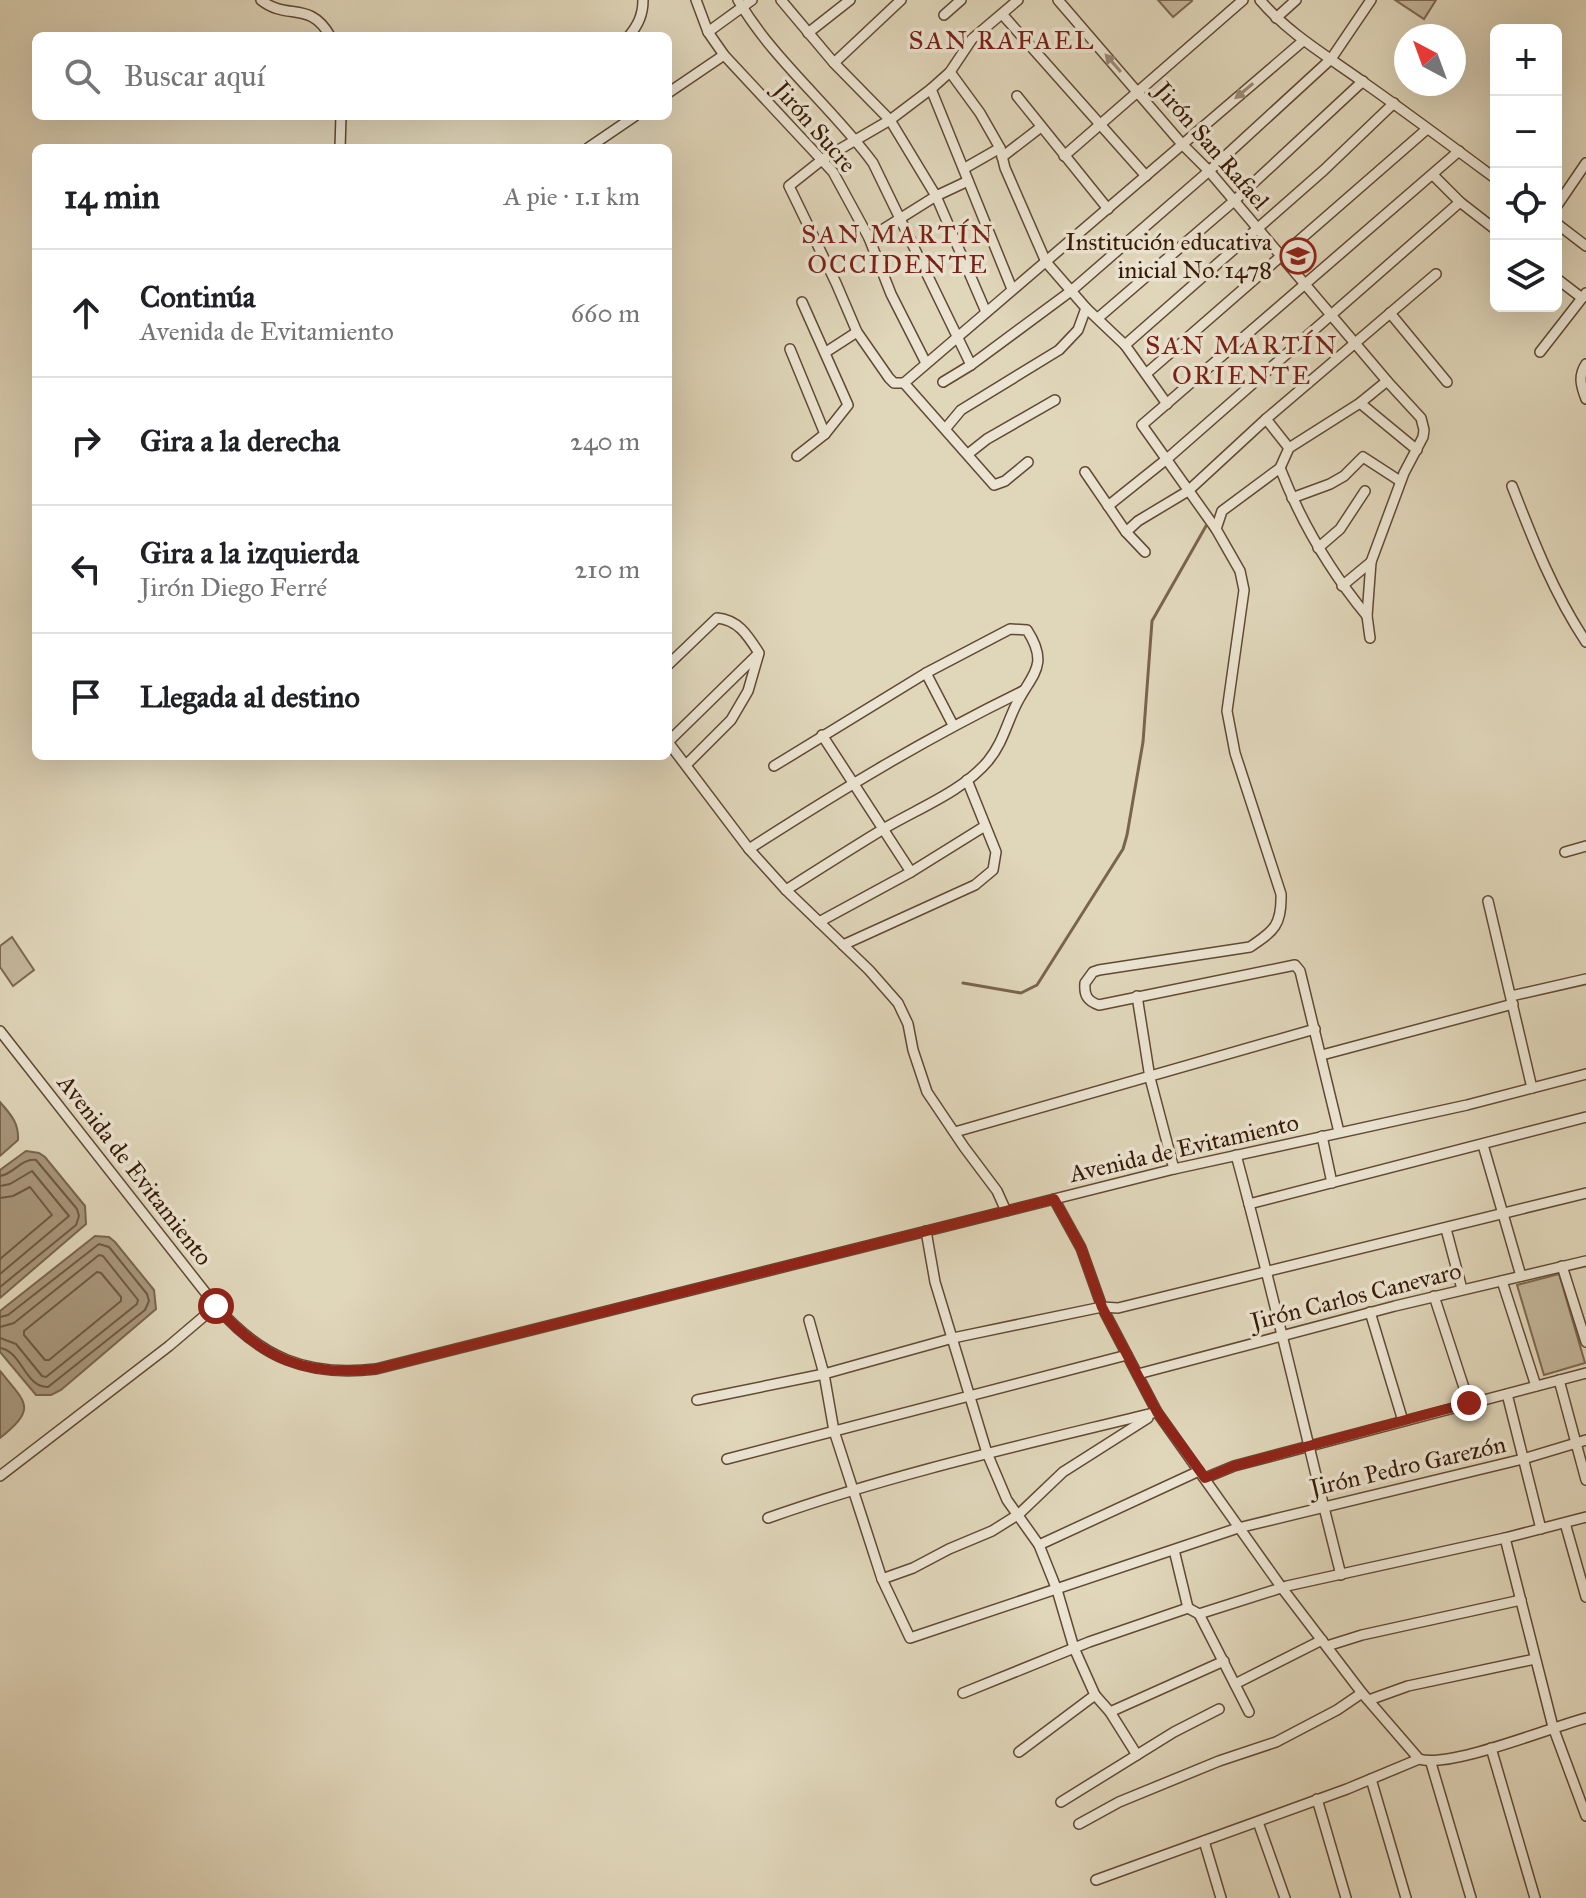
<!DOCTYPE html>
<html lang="es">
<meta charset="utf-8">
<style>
body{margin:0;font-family:"IM FELL Great Primer",serif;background:#f2f2f2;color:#202124}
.controls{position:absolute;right:24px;top:24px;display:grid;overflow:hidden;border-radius:12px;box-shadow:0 8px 32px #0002}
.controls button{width:72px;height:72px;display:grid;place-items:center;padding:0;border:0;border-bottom:2px solid #e0e0e0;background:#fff;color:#202124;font:40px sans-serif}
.compass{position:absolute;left:1394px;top:24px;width:72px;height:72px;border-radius:50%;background:#fff;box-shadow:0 8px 32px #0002;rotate:319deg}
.stop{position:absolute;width:24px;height:24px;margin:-18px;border:6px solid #8f2418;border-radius:50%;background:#fff}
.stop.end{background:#8f2418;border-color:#fff;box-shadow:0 2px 8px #0008}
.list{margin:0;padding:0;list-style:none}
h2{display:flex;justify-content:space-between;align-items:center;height:104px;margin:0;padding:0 32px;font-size:34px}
h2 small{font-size:26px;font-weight:400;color:#757577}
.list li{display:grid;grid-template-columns:52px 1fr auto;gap:24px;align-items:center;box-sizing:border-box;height:128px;padding:0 32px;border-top:2px solid #e0e0e0}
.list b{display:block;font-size:30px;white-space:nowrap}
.list p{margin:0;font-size:26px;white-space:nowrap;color:#757577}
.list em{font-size:26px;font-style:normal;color:#757577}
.icon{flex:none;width:44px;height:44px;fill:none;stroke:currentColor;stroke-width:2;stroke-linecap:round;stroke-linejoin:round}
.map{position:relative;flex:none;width:1586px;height:1898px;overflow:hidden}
.search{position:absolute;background:#fff;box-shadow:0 8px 32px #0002;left:32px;top:32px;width:640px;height:88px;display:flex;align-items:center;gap:20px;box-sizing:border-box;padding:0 28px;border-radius:12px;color:#757577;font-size:30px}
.panel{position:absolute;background:#fff;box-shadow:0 8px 32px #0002;left:32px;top:144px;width:640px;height:616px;border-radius:12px}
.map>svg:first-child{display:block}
</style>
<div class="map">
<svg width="1586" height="1898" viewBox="0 0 1586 1898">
<rect width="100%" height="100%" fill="#e0d6ba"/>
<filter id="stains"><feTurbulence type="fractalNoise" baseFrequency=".0025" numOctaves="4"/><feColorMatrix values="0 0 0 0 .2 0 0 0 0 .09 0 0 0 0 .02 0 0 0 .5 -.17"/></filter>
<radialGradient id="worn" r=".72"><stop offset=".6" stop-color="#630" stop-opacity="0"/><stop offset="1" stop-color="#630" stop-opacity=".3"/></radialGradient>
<g fill="#c3b69b" stroke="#7d6850" stroke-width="2">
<path d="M1158 0H1191L1192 1 1173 17Z"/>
<path d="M1395 0H1436L1424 19Z"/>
<path d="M12 937 34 970 13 986 0 967V946Z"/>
<path d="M1559 1274 1585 1363 1544 1375 1517 1285Z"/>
</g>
<g fill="#a7967c" stroke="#7a644c" stroke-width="2">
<path d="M0 1102C10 1114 19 1122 18 1140L0 1156Z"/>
<path d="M26 1151 39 1153 45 1157 85 1206 86 1224 0 1298V1170Z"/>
<path d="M95 1236 109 1237 115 1242 154 1290 156 1309 61 1390 51 1395H36L0 1352V1311Z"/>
<path d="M0 1371C27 1404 37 1408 0 1438Z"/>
</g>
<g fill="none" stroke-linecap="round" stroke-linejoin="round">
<g stroke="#6f5840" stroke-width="2">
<path d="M0 1176C14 1174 21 1158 36 1160L77 1209 79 1216 76 1225 0 1287"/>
<path d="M0 1186 10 1184 32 1171 69 1216 0 1274"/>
<path d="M0 1198 13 1196 30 1187 52 1215 0 1259"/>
<path d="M97 1272 101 1273 121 1297V1301L49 1360H45L24 1335V1331Z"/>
<path d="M0 1317 8 1315 99 1244 109 1247 147 1294 149 1301 145 1310 48 1387C25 1388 22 1351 0 1348"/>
<path d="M0 1327 14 1323 99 1255 103 1256 138 1300 137 1304 46 1377 42 1376 16 1344 0 1338"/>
</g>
<path stroke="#7a644c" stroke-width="3" d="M963 983 1021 993 1037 985 1123 849 1127 835 1143 742 1152 621 1206 526"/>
<defs>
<g id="minor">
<path d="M261 0C287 21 310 0 330 36"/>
<path d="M696 0 708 32 724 55 833 172 869 238 891 294 926 363"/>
<path d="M738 0C774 61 832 107 873 163L971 365"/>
<path d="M781 0 834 63 890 120 936 196 986 312"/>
<path d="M1058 0 1182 144 1209 171 1387 381 1421 418 1424 430 1423 437 1404 473 1371 562 1367 616 1370 638"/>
<path d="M1260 0C1290 35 1329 57 1366 84 1410 115 1453 147 1496 179"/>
<path d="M1002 14 1146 176"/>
<path d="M944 15 961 0"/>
<path d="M1276 18 1296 0"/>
<path d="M708 32 752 0"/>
<path d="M808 33 850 0"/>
<path d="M629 36C638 25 643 15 643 0"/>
<path d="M834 63 901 0"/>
<path d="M950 72 980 113 1000 148 1005 168 1046 262 1086 308 1125 345 1167 404"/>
<path d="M931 89 1012 289"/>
<path d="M668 93 724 55"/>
<path d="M1017 96 1108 209"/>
<path d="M340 148 341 116"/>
<path d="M588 148 635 116"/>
<path d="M1064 156 1243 0"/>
<path d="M1002 157 1041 127"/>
<path d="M965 168 1000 148"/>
<path d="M1433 175 1460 202 1496 230"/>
<path d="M1556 207 1586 163"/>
<path d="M1556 223 1586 246"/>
<path d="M869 238 936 196 968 181"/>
<path d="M1556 278 1582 298"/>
<path d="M1390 313 1447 382"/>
<path d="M1098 318 1234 201 1363 81"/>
<path d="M1125 345 1324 170 1394 103"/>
<path d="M790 349 825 434"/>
<path d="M826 352 857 332"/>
<path d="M1540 352 1586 293"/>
<path d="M1586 364C1578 376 1581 386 1586 399"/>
<path d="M1147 373 1427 129"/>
<path d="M943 382 971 365 1071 291 1209 171 1331 59 1371 0"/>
<path d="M904 383H894L889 378 857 332 836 283 789 186 823 159 890 120 931 89 950 72 972 39 1018 0"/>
<path d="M904 383 1303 41"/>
<path d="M904 383 994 485 1005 481 1028 462"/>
<path d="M1360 403 1417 450"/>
<path d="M1266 419 1289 448"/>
<path d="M946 428 961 410 1059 350 1078 330 1086 308"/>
<path d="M968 454 987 439 1055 400"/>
<path d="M797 456 825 434 848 405 802 302"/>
<path d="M1280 468C1301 522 1330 571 1367 616"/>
<path d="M1085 472 1126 532 1145 552"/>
<path d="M1512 486C1533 540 1554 594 1586 642"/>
<path d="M1292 498 1330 484 1344 476 1363 457 1400 481"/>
<path d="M1108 506 1168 458 1460 202"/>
<path d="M1216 529 1142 425 1459 151"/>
<path d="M1126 532 1138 521 1188 491 1266 419 1436 274"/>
<path d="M1318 548 1340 529 1365 491"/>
<path d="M1342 586 1371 562"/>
<path d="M668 665 717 618C739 620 748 636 759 653L748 691 731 720 686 765"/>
<path d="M926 673 953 725"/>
<path d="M822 735 911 872"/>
<path d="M668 742 749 849 786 890 869 970 898 1003 908 1024 913 1050 927 1092 964 1147 997 1191 1006 1211"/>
<path d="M668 742 757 655"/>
<path d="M774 766 926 673 1010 629 1027 630C1051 667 1030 675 1015 707 1006 726 1002 744 988 761 963 791 919 808 885 828 852 848 819 869 786 890"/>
<path d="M749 849C839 791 928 737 1023 691"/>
<path d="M1565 852 1586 846"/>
<path d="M1488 901 1532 1088"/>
<path d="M819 922 911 872 985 826"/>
<path d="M843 945 975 885 993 870 996 852 967 780"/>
<path d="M1137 996 1150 1078 1174 1169"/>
<path d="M1511 996 1586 979"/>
<path d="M0 1031 216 1306C261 1358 307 1377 376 1369L1174 1169 1467 1105 1586 1074"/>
<path d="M1322 1055 1513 1004"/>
<path d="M955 1132 1315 1029"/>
<path d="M1339 1132 1300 971 1295 965 1099 1005C1087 1001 1084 995 1085 983L1093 972 1099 970 1250 947C1274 931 1282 925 1281 894L1235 753 1227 711 1244 590 1240 571 1216 529 1222 511 1280 468 1289 448 1360 403 1387 381"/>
<path d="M1322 1136 1332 1183"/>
<path d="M1483 1145 1521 1276"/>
<path d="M1236 1155C1274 1294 1305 1435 1341 1575"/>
<path d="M1054 1199 1081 1248 1102 1307 1157 1412 1282 1588 1362 1693 1419 1759C1449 1769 1551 1727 1586 1718"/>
<path d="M1249 1204 1586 1117"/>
<path d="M1446 1229 1462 1289"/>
<path d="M926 1231 935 1282 987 1453 1007 1500 1039 1545 1057 1590 1074 1648 1095 1695 1019 1752"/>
<path d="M1562 1266 1586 1342"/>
<path d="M1502 1281 1536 1386"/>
<path d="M1434 1296 1469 1403"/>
<path d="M1370 1312 1403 1421"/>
<path d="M809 1320 824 1374 834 1431 882 1579 910 1638 1238 1528 1523 1459 1586 1440"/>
<path d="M1138 1374 1395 1306 1586 1261"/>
<path d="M1559 1380 1586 1480"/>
<path d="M1507 1394 1541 1529"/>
<path d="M697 1400 824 1374 953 1338 1102 1307 1118 1308 1586 1193"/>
<path d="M727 1459 1127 1355"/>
<path d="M0 1476 169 1346 216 1306"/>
<path d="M1205 1478 1234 1466 1586 1373"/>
<path d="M768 1518C895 1473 1027 1444 1157 1412"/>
<path d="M1565 1523 1586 1597"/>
<path d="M1505 1538 1553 1727 1586 1816"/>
<path d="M1039 1545 1199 1471"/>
<path d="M1174 1550 1188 1608"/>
<path d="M882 1579 913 1568 949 1549 992 1531 1019 1514 1063 1472 1148 1418"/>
<path d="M1199 1614 1249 1712"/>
<path d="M1327 1646 1362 1635 1521 1600"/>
<path d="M1235 1684 1322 1640"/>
<path d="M963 1693 1089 1642 1188 1608 1199 1614 1287 1586 1505 1538 1586 1517"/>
<path d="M1095 1695 1110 1712 1137 1755"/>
<path d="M1369 1700 1408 1686 1535 1659"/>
<path d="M1110 1712 1224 1661"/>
<path d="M1491 1748 1535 1898"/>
<path d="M1431 1763 1471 1898"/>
<path d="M1371 1779 1406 1898"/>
<path d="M1317 1799 1346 1898"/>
<path d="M1061 1802 1174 1732 1219 1709"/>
<path d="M1258 1822 1285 1898"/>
<path d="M1079 1824 1119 1802 1219 1761 1276 1742 1337 1710 1362 1693"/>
<path d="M1204 1841 1221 1898"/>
<path d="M1096 1880 1347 1789 1419 1759"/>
</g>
</defs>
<use href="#minor" stroke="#614932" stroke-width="12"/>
<use href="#minor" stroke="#ebe4d2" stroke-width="9"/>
</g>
<defs><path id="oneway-solid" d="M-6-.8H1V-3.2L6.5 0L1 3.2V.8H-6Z" transform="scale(2)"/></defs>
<g fill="#9a8976">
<use href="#oneway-solid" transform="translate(1113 63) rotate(-131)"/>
<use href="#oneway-solid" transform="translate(1244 91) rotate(140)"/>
</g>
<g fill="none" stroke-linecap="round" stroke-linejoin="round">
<path stroke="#8f2418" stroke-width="10" d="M216 1306C261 1359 307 1377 376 1369L1054 1199 1081 1248 1102 1307 1157 1412 1205 1478 1234 1466 1469 1403"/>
</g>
<defs>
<symbol id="school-ring" viewBox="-11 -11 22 22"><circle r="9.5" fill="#ebe4d2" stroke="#8f2418" stroke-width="1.5"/><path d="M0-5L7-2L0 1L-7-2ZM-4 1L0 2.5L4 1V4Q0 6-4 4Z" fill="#8f2418"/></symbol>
</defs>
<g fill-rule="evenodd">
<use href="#school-ring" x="1278" y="236" width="40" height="40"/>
</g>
<g text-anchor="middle" stroke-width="7" stroke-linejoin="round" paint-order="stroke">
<g font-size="24" fill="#371a05" stroke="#ebe4d2">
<text transform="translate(815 127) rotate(49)" y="8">Jirón Sucre</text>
<text transform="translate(1212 146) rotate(49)" y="8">Jirón San Rafael</text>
<text transform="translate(1184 1148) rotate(-13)" y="8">Avenida de Evitamiento</text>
<text transform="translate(135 1170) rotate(52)" y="8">Avenida de Evitamiento</text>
<text transform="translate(1356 1296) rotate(-14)" y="8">Jirón Carlos Canevaro</text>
<text transform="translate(1408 1466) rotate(-13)" y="8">Jirón Pedro Garezón</text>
</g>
<g font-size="24" fill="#371a05" stroke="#ebe4d2" text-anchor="end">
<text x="1272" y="250">Institución educativa<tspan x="1272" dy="28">inicial No. 1478</tspan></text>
</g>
<g font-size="26" letter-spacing="2" fill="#7a1f14" stroke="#ebe4d2">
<text x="1002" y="49">SAN RAFAEL</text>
<text x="898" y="243">SAN MARTÍN<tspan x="898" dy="30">OCCIDENTE</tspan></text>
<text x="1242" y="354">SAN MARTÍN<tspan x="1242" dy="30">ORIENTE</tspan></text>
</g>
</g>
<rect width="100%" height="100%" filter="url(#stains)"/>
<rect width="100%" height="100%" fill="url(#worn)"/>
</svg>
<div class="controls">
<button>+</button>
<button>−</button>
<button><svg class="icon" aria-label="locate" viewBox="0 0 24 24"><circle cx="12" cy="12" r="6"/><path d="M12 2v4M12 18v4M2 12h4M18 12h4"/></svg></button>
<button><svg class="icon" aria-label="layers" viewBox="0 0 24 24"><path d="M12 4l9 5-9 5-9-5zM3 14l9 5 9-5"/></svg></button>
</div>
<svg class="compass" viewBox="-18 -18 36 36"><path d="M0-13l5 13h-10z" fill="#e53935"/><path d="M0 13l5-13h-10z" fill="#757577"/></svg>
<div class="stop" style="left:216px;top:1306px"></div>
<div class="stop end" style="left:1469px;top:1403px"></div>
<div class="search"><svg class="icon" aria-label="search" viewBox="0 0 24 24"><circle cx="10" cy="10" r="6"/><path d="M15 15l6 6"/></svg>Buscar aquí</div>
<section class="panel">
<h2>14 min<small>A pie · 1.1 km</small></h2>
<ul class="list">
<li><svg class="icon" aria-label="ahead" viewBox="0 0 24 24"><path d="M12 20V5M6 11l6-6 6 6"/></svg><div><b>Continúa</b><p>Avenida de Evitamiento</p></div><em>660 m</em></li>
<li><svg class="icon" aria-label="right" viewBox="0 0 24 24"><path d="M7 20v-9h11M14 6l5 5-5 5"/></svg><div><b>Gira a la derecha</b></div><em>240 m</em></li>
<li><svg class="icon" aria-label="left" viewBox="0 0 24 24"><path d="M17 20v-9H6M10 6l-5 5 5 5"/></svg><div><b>Gira a la izquierda</b><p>Jirón Diego Ferré</p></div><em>210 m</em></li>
<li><svg class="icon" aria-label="arrive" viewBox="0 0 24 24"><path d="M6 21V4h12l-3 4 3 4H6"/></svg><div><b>Llegada al destino</b></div></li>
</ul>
</section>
</div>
